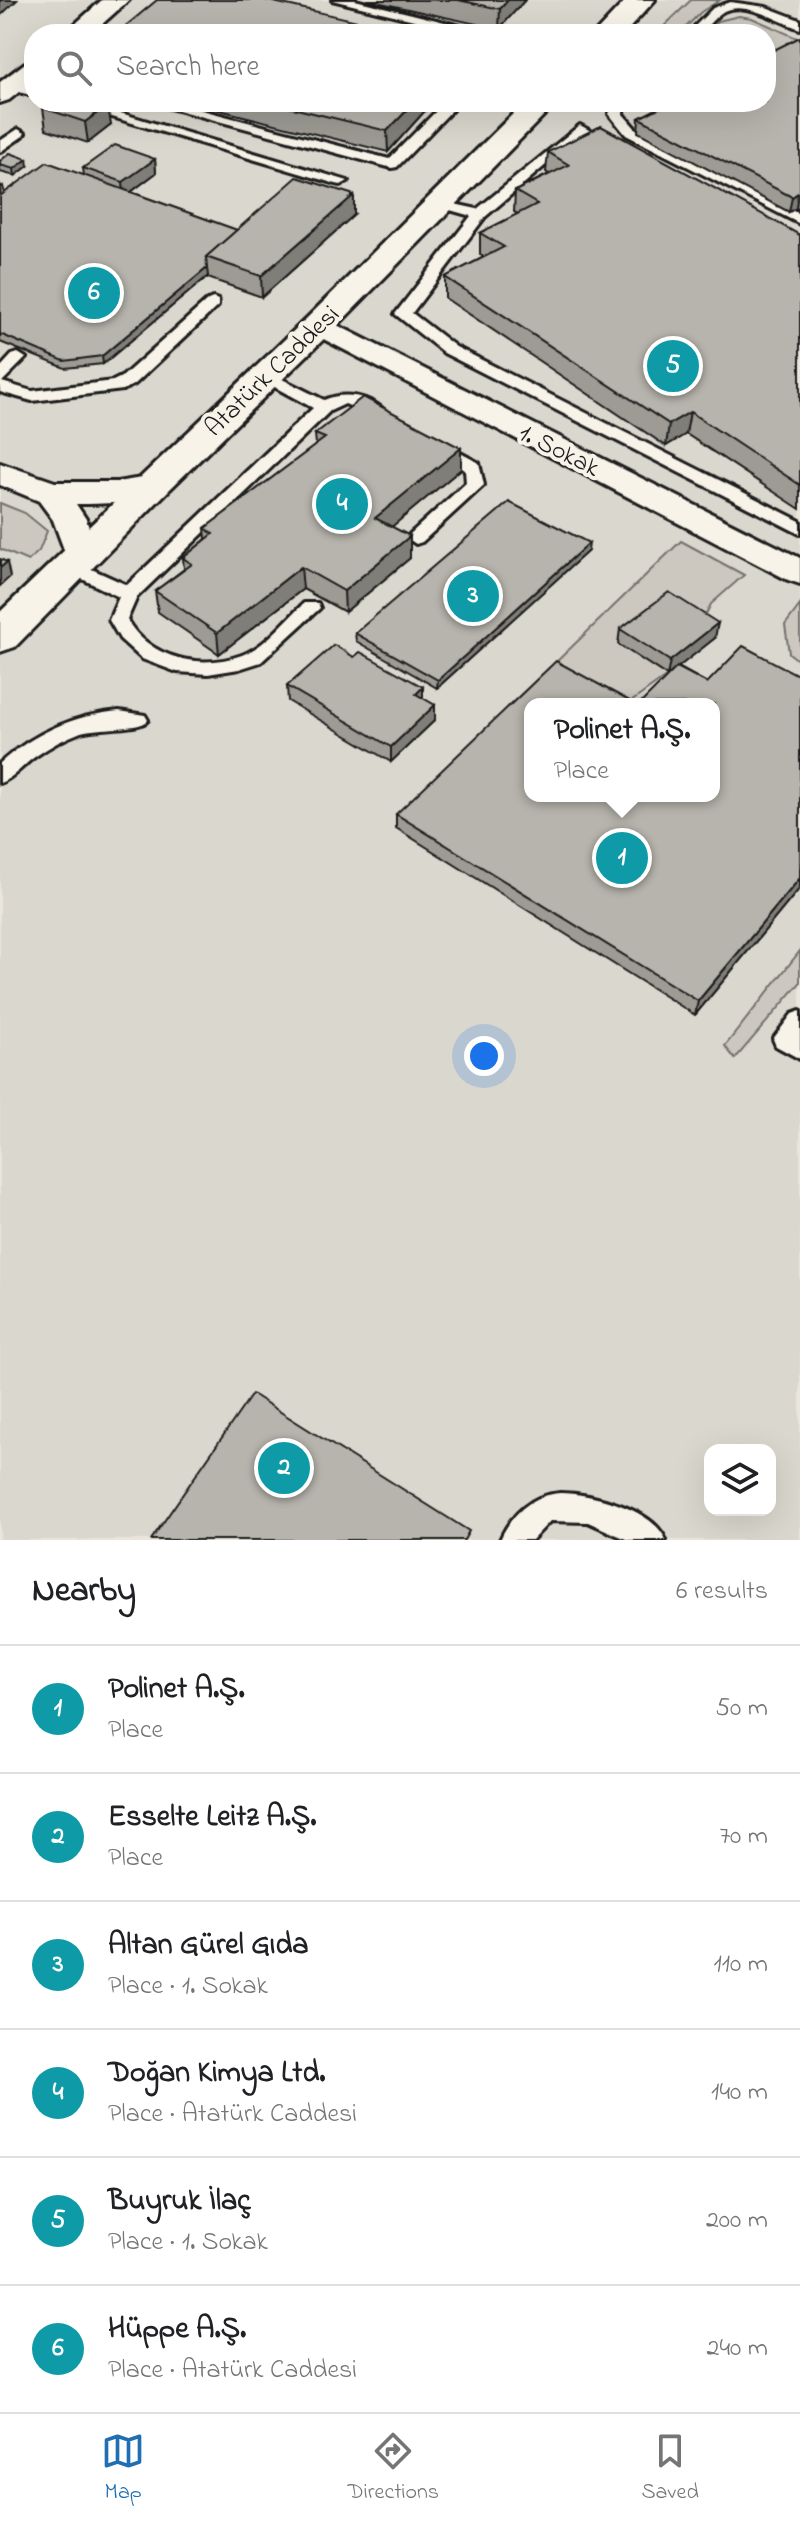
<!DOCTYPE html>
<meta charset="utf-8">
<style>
body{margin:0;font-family:"Indie Flower",sans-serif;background:#f6f6f6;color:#202124}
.controls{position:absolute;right:24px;bottom:24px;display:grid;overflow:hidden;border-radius:16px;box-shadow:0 8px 32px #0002}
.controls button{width:72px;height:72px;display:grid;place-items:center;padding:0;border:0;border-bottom:2px solid #e0e0e0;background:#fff;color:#202124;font:40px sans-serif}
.you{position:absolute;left:484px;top:1056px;width:28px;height:28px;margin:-20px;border:6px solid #fff;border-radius:50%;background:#1a73e8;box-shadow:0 0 0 12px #1a73e833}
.badge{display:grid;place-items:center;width:52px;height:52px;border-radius:50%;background:#1f6fb2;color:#fff;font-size:26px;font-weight:700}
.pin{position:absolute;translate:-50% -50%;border:4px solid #fff;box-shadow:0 2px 8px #0006}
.popup{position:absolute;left:524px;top:698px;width:196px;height:104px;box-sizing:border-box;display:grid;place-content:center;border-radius:16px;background:#fff;filter:drop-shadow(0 2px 6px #0005);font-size:26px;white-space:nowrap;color:#757577}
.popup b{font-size:30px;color:#202124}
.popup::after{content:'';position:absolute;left:50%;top:100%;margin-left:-16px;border:16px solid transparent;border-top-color:#fff}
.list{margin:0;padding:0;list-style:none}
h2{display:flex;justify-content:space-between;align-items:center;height:104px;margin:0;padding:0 32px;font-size:34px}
h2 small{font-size:26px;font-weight:400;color:#757577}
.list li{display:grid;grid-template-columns:52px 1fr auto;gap:24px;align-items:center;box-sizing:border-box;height:128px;padding:0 32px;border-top:2px solid #e0e0e0}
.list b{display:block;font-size:30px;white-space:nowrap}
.list p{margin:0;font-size:26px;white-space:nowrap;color:#757577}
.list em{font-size:26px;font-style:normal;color:#757577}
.icon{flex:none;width:44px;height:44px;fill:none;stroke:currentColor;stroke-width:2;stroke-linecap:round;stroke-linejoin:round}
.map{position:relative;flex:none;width:800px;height:1540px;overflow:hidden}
.search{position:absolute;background:#fff;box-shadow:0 8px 32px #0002;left:24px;right:24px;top:24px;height:88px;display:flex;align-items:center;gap:20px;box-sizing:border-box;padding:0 28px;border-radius:32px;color:#757577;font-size:30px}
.sheet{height:872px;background:#fff}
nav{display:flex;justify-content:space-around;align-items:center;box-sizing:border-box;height:112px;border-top:2px solid #e0e0e0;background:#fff;font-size:22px;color:#757577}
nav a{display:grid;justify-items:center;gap:4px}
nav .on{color:#1f6fb2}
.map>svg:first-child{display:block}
</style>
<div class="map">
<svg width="800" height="1540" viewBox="0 0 800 1540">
<rect width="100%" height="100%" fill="#eae6dc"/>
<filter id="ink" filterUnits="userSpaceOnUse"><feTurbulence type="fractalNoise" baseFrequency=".0125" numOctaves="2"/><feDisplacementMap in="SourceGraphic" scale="16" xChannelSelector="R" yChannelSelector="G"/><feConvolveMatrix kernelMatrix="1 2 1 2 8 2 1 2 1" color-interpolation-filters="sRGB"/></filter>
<g filter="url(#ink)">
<path fill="#dad7ce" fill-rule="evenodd" d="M0 0H800V1540H0ZM34 34H766V102H34ZM530 704H714V796H530ZM710 1450H770V1510H710Z"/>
<g fill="#ccc8c0" stroke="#74726e" stroke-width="2">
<path d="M691 0H720L701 12 679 34H656Z"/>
<path d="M739 16 752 18 797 38 766 56V34H702L718 21Z"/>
<path d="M0 503 25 513 47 531 39 551 28 561 0 549Z"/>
<path d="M681 541 744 575 711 604 706 614 711 623 619 644 667 676 628 704 552 666Z"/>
<path d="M800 605V662L789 653 785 625Z"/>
<path d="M800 951V983L735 1059 725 1046Z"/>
</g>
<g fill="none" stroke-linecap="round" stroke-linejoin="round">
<defs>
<g id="service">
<path d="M332 0H355L481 31 471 34Z"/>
<path d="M730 2 766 7 800 20V29C779 22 747 1 724 11 715 16 707 27 700 34H687L713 8Z"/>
<path d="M12 82 34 88V96L7 89 5 86Z"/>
<path d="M62 102H84L348 181 341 185 336 184Z"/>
<path d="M148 102H171L389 159 445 102H460L397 167 392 168Z"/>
<path d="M596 102 624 104 623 114 636 129 800 214V224L626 135 609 114 611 109Z"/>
<path d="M580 125 616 145 604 148 581 135 485 217 412 313 456 347 800 521V534L444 353 395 314 471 216 436 206V200L477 209Z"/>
<path d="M18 129 25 133 23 136 0 152V141Z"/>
<path d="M213 298 218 300V306L135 384 123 390 32 401 0 392V368L12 355 18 353 26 358 2 382 32 391 113 381 123 376 208 300Z"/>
<path d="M266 371 324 400C345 391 371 396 387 413L379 418 345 404 330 411 137 597 127 620C150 659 201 670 242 655 266 646 286 620 304 603H318L320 608 261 662 239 669 208 674 177 672 142 659 120 639 109 620 119 597 64 570 61 566 70 560 76 562 127 585 313 408 260 379V373Z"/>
<path d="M438 441 479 463 484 485 422 542 416 544 407 538 410 534 466 483 465 470 432 450 430 446 432 442Z"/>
<path d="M119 711 145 715 148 720C141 730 97 727 81 732 65 738 50 746 36 756 24 764 14 778 0 783V763C34 733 74 715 119 711Z"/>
<path d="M800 1011V1059L776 1046 773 1039 792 1014Z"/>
<path d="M560 1493C591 1493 653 1509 666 1540H628L588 1522 550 1521 532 1540H500C511 1514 532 1495 560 1493Z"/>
</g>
<g id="minor">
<path d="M102 0H129L91 34H64Z"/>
<path d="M34 60V80L9 100 0 103V82L25 63Z"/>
<path d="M319 316 800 558V584L788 580 308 331 304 325 308 319Z"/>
<path d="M0 463 55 482H117L148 477 160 480 164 488 160 496C132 503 104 504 76 504L86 519 98 555 93 563 81 566 69 563 53 520 39 501 0 485Z"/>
</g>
<g id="tertiary">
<path d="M626 0H655L624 34H594Z"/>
<path d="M525 102H557L331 332 170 489 15 647 0 652V612L307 318Z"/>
</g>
</defs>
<use href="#service" stroke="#1c1c1c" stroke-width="6"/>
<use href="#minor" stroke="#1c1c1c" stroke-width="6"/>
<use href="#tertiary" stroke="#1c1c1c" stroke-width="6"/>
<use href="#service" fill="#f7f3e8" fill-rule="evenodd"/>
<use href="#minor" fill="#f7f3e8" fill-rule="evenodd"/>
<use href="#tertiary" fill="#f7f3e8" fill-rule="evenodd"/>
</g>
<g fill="#9d9b94" stroke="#1c1c1c" stroke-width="2">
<path d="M367 0H525L499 29Z"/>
<path d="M800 37V210L796 208 789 212 638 132 639 118Z"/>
<path d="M187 102H433L388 152Z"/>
<path d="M43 108 111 125 88 143 46 129Z"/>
<path d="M548 152 800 235V509L686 434 666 446 445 298V277L484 257 480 254V233L518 214 514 212 515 191 549 174 546 172Z"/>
<path d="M155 159 156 173 131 192 237 230 354 215 262 297 208 278V276L103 364 65 368 0 342V184L4 193 84 175 83 168Z"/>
<path d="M0 161 28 166 15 176 0 172Z"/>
<path d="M315 434 461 469 391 527 410 558 345 612 303 589 219 654 158 612 155 591 184 569 183 558 206 539 205 528 316 445Z"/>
<path d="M588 551 437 688 356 641 355 633Z"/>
<path d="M620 629 715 638 678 667 707 683 800 676V888L695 1015 396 828V814L714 796 667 676 618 644Z"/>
<path d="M287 686 423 698 435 720 391 762 288 701Z"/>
</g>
<g fill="#7f7e78" stroke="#1c1c1c" stroke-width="2">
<path d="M0 0H17L0 16Z"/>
<path d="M508 0H525L499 29 500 9Z"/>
<path d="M415 102H433L388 152 387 131Z"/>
<path d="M108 105 111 125 88 143 85 122Z"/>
<path d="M27 159 28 166 15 176 14 169Z"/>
<path d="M155 159 156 173 124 197 123 182Z"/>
<path d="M3 186 6 200 0 204V188Z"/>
<path d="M798 193 796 208 789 212 792 197Z"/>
<path d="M354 195V215L262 297 261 276Z"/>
<path d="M207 268 208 276 103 364 102 356Z"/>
<path d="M690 412 686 434 666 446 669 424Z"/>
<path d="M461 448V469L376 540 375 518Z"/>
<path d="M410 536V558L345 612 344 591Z"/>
<path d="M589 543 588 551 437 688 438 680Z"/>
<path d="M7 562 10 577 0 586V568Z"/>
<path d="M301 567 303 589 219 654 217 633Z"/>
<path d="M718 623 715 638 667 676 670 661Z"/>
<path d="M423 687V702L416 694Z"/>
<path d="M435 705V720L391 762V747Z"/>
<path d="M800 878V888L695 1015 698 1001Z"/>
</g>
<g fill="#b6b4ac" stroke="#1c1c1c" stroke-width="2">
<path d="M157 0H265L414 34H116Z"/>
<path d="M458 0H508L500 9Z"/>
<path d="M800 37V194L798 193 792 197 639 118 670 102H766V54Z"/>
<path d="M52 102H99L108 105 85 122 43 108Z"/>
<path d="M268 102H415L387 131Z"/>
<path d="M601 126 800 235V485L690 412 669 424 445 277 504 247 480 233 537 204 515 191 569 165 548 152Z"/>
<path d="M115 145 155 159 123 182 83 168Z"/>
<path d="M10 153 27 159 14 169 0 165V161Z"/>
<path d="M47 162 237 230 206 257 207 268 102 356 64 361 0 334V196Z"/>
<path d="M297 177 354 195 261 276 206 257Z"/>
<path d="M363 397 461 448 375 518 410 536 344 591 301 567 217 633 155 591 192 564 183 558 213 534 205 528 325 438 315 434Z"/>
<path d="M509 502 589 543 438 680 355 633Z"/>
<path d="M0 559 7 562 0 568Z"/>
<path d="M669 592 718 623 670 661 620 629Z"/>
<path d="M334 645 354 657 360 652 423 687 416 694 435 705 391 747 287 686Z"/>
<path d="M743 646 800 676V878L698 1001 396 814 556 661 635 704H530V796H714V704H640L677 667 707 683Z"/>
<path d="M252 1394 469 1531 464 1540H151Z"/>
</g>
</g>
<g text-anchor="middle" stroke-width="8" stroke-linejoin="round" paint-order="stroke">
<g font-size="26" fill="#1c1c1c" stroke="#f7f3e8">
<text transform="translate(271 370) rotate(-44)" y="9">Atatürk Caddesi</text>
<text transform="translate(560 449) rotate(27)" y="9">1. Sokak</text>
</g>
</g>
</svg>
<div class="controls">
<button><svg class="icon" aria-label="layers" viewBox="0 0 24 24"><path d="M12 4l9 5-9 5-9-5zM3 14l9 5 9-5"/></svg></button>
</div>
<div class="you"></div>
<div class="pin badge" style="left:622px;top:858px;background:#0f9aa8">1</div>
<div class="popup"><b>Polinet A.Ş.</b>Place</div>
<div class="pin badge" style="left:284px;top:1468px;background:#0f9aa8">2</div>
<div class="pin badge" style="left:473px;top:596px;background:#0f9aa8">3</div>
<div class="pin badge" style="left:342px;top:504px;background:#0f9aa8">4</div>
<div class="pin badge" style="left:673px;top:366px;background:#0f9aa8">5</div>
<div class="pin badge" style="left:94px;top:293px;background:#0f9aa8">6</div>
<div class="search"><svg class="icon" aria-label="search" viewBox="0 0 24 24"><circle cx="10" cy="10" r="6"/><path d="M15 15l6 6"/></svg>Search here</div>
</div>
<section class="sheet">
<h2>Nearby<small>6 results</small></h2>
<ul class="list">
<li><span class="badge" style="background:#0f9aa8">1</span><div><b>Polinet A.Ş.</b><p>Place</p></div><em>50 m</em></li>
<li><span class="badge" style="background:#0f9aa8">2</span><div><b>Esselte Leitz A.Ş.</b><p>Place</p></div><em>70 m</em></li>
<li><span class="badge" style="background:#0f9aa8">3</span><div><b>Altan Gürel Gıda</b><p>Place · 1. Sokak</p></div><em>110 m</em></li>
<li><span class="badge" style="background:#0f9aa8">4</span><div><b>Doğan Kimya Ltd.</b><p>Place · Atatürk Caddesi</p></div><em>140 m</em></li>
<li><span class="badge" style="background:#0f9aa8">5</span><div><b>Buyruk İlaç</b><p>Place · 1. Sokak</p></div><em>200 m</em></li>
<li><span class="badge" style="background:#0f9aa8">6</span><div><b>Hüppe A.Ş.</b><p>Place · Atatürk Caddesi</p></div><em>240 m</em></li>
</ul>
</section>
<nav>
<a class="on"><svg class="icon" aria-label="map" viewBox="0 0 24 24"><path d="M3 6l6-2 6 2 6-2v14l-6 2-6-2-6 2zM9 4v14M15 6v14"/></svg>Map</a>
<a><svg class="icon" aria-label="directions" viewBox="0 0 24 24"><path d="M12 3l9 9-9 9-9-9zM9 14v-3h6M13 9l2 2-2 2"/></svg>Directions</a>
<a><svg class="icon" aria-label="saved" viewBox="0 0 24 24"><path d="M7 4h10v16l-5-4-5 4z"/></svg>Saved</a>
</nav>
